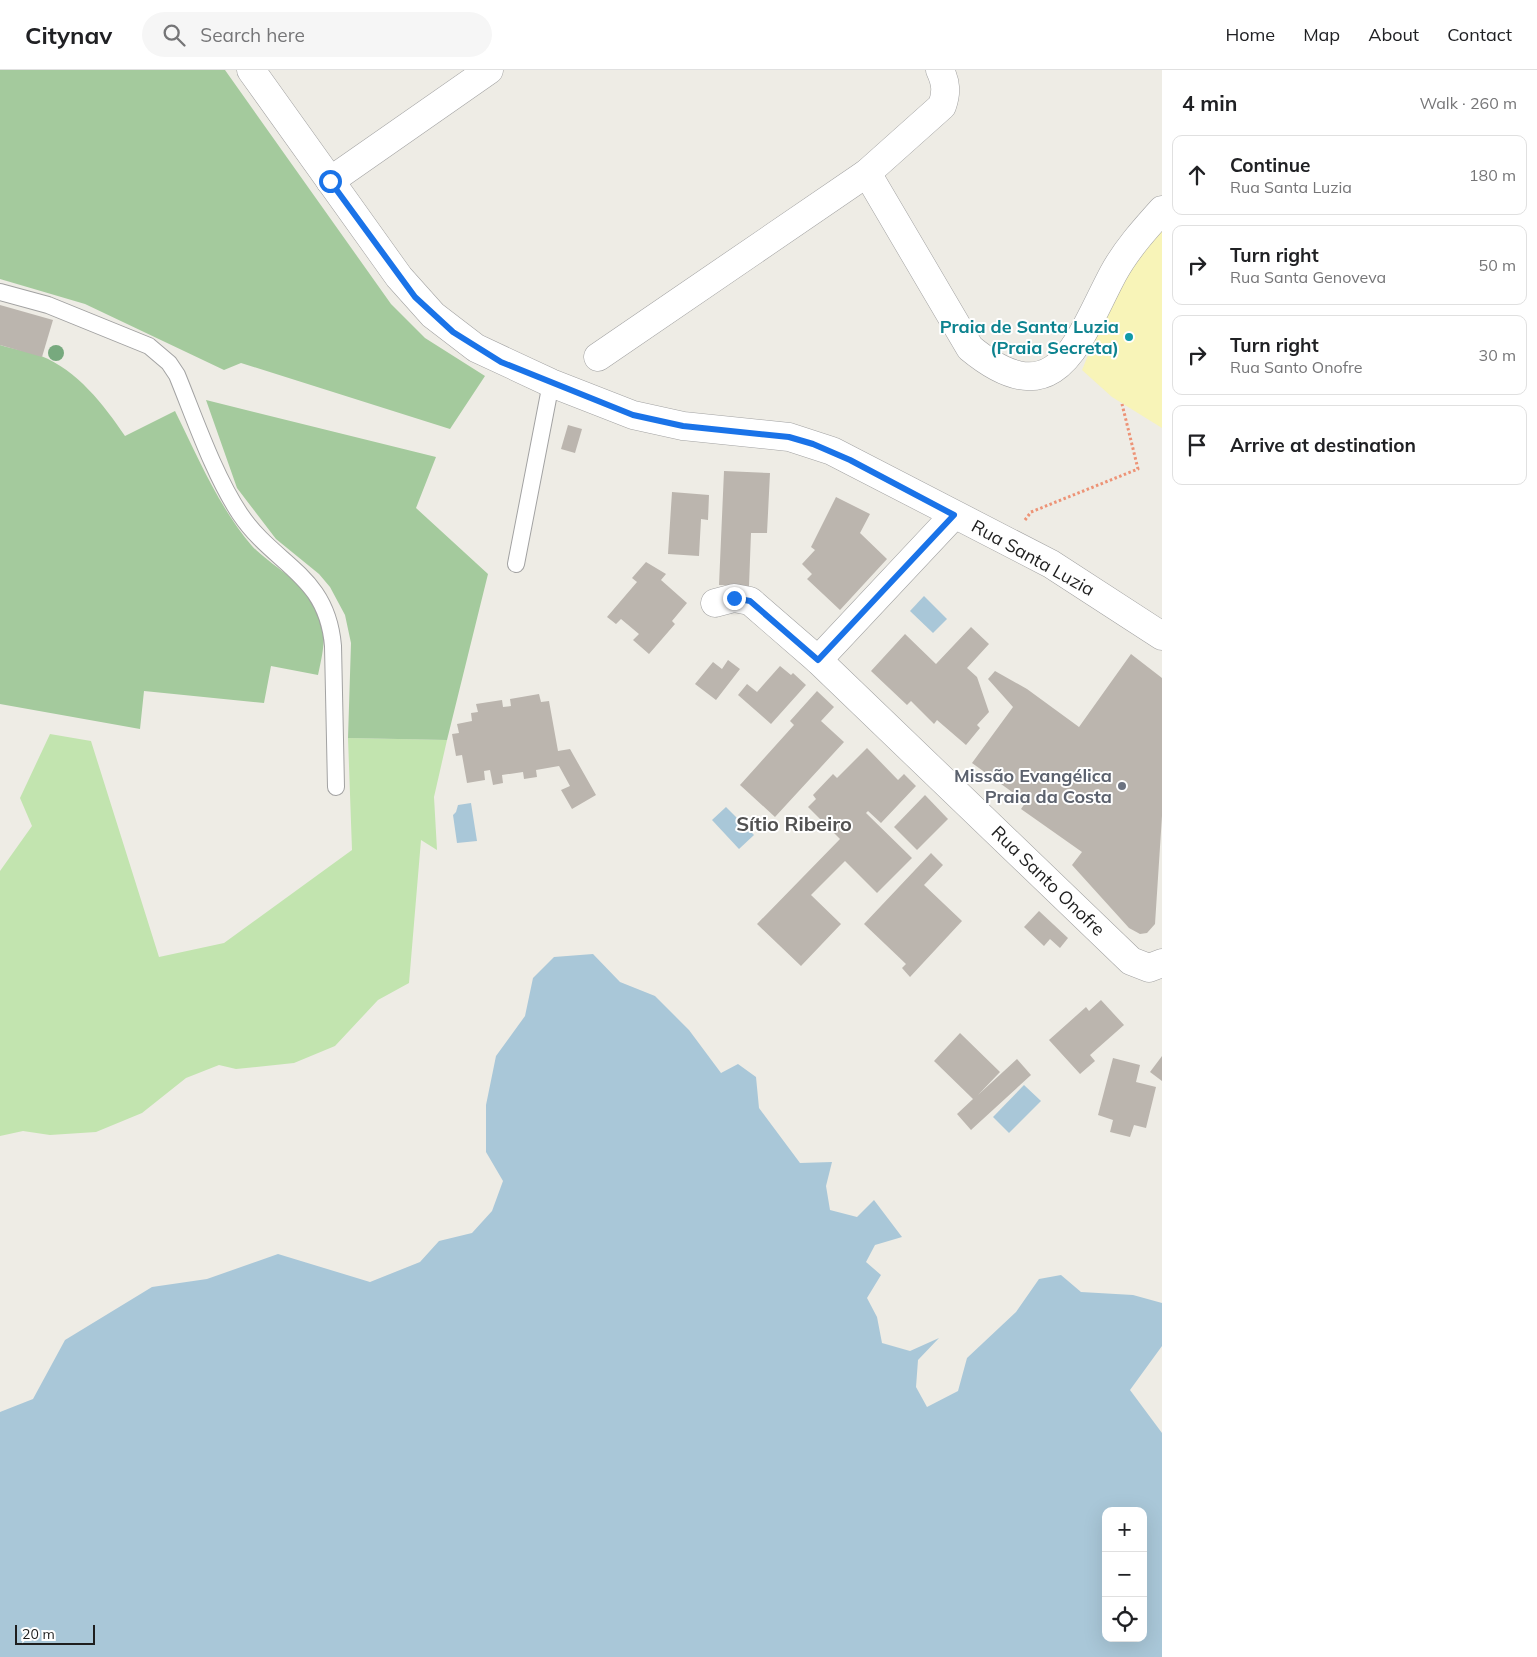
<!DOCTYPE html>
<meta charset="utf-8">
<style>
body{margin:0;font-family:Mulish,sans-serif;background:#f6f6f6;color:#202124}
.controls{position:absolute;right:15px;bottom:15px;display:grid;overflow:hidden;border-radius:10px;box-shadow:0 5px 20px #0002}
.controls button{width:45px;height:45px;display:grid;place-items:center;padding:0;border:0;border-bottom:1px solid #e0e0e0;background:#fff;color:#202124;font:25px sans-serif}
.scale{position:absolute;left:15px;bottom:12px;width:80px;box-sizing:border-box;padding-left:5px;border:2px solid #1e1e1e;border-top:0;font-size:14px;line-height:18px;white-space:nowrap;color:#1e1e1e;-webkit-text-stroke:4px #fff;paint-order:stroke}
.stop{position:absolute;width:15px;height:15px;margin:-11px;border:4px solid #1a73e8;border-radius:50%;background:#fff}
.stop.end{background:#1a73e8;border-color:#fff;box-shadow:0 1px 5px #0008}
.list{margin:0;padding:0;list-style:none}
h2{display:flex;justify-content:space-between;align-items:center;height:65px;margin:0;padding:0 20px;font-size:21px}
h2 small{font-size:16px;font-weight:400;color:#757577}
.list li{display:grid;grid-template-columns:32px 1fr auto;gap:15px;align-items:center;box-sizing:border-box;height:80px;margin:0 10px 10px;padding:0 10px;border:1px solid #e0e0e0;border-radius:10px}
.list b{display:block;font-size:19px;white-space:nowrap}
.list p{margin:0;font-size:16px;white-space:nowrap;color:#757577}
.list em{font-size:16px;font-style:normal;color:#757577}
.icon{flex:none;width:28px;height:28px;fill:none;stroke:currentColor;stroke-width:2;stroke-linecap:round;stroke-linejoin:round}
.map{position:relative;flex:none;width:1162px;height:1587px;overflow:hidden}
header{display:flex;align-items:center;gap:30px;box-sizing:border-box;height:70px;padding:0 25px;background:#fff;border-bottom:1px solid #e0e0e0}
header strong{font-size:24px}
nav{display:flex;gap:28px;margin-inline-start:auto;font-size:18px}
.search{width:350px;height:45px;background:#f6f6f6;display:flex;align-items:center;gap:12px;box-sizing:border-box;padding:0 18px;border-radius:28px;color:#757577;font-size:19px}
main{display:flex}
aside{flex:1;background:#fff}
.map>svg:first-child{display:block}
</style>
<header>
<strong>Citynav</strong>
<div class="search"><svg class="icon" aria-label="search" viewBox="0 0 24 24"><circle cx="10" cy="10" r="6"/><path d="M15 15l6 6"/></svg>Search here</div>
<nav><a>Home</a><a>Map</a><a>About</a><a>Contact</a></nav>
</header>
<main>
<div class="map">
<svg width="1162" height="1587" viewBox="0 0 1162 1587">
<rect width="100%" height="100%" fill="#eeece5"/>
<path fill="#c2e4af" d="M50 664 91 671 159 887 224 873 352 780 348 668 447 670 434 727 437 780 421 770 409 913 378 930 335 976 294 993 236 999 219 995 186 1008 142 1043 96 1062 50 1065 23 1061 0 1066V801L32 756 20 728Z"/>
<g fill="#a4ca9d">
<path d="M0 0H225L391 234 425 268 485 306 450 359 241 293 224 300 85 234 0 209Z"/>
<path d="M0 275C13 279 28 281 41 286 77 300 104 335 125 366L175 341C198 387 218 436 252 476 265 490 305 516 312 528 328 559 325 573 318 605L271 596 264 633 144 621 140 659 0 634Z"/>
<path d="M206 330 436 387 416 438 488 504 447 670 348 668 351 573 345 545 330 517 319 504 276 469 237 418Z"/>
</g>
<path fill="#f8f4b8" d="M1162 155V358L1112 327 1082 300 1109 234 1132 196Z"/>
<g fill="#a9c7d8" fill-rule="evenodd">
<path d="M924 526 947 549 933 563 910 541Z"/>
<path d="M471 733 477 771 457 773 453 745 456 742 458 735Z"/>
<path d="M726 737 754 765 739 779 712 750Z"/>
<path d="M593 884 620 912 655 926 689 960 721 1003 738 994 756 1007 759 1038 800 1093 832 1092 826 1116 830 1140 857 1147 874 1130 902 1167 875 1175 866 1192 881 1205 867 1228 877 1247 882 1273 910 1281 939 1268 918 1290 916 1317 927 1337 958 1321 967 1288 1016 1242 1039 1209 1061 1205 1081 1222 1133 1225 1162 1233V1276L1130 1320 1162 1363V1587H0V1342L33 1329 65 1270 152 1217 207 1209 278 1184 370 1212 420 1192 439 1171 472 1163 492 1141 503 1111 486 1082V1035L496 986 525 946 533 908 554 887ZM1106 1441H1143V1568H1106Z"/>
<path d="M1024 1015 1041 1031 1009 1063 993 1047Z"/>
</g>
<g fill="#bbb5ae">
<path d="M0 235 53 250 42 287 0 275Z"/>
<path d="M568 355 582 359 575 383 561 379Z"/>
<path d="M724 401 770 403 767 463H751L749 516 719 515Z"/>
<path d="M672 422 709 425 708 450 701 449 699 486 668 484Z"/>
<path d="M836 427 870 444 860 463 887 489 840 540 807 509 812 504 802 494 815 480 811 477Z"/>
<path d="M646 492 666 504 661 510 687 533 672 551 675 554 649 584 633 570 639 564 621 549 616 554 607 547 637 512 632 508Z"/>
<path d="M971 557 989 574 967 598 977 607 989 642 977 655 980 658 966 675 937 650 934 654 911 631 907 635 871 601 905 564 936 594Z"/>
<path d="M1131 584 1162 608V746L1155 854 1147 863 1140 864 1129 858 1072 795 1082 782 1021 739 1026 732 972 693 1013 637 988 609 995 601 1027 619 1079 657Z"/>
<path d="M728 590 740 599 716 630 695 614 713 592 722 599Z"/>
<path d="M780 596 791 605 793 603 806 615 771 654 738 625 747 614 757 622Z"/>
<path d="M817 621 834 637 821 651 844 672 775 747 740 715 794 655 790 651Z"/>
<path d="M539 624 541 632 549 631 558 681 570 679 596 725 572 739 561 720 570 716 559 696 536 700 537 707 524 709 523 702 502 705 503 713 493 715 490 700 484 701 485 710 467 713 462 685 456 686 452 664 459 663 457 654 472 651 471 643 478 642 476 634 502 630 503 637 511 636 510 629Z"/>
<path d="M867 678 898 710 904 704 916 716 881 753 868 741 866 743 912 788 877 823 845 791 811 825 841 854 801 896 757 854 840 769 808 737 816 729 813 725 833 704 837 708Z"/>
<path d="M925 725 948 749 917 780 894 757Z"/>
<path d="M931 783 943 795 924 815 962 851 910 907 902 898 906 894 864 854Z"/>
<path d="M1039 841 1068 868 1060 878 1050 869 1044 876 1024 857Z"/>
<path d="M1101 930 1124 955 1090 985 1095 991 1080 1004 1049 970 1086 937 1089 941Z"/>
<path d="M960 963 1000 1002 978 1025 1017 989 1031 1005 971 1060 957 1044 973 1029 934 991Z"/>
<path d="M1162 986V1011L1150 1002Z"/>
<path d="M1113 988 1140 995 1136 1012 1156 1017 1146 1058 1134 1055 1130 1067 1110 1062 1113 1050 1098 1045Z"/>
</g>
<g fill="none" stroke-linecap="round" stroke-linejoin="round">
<defs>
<g id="service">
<path d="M0 222 48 235 149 276 169 293 177 305C195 349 214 405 240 444 275 496 327 504 333 576L336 717"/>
<path d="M516 494 551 313"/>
</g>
<g id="minor">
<path d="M251 0 399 207 433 245 476 278 551 313 633 345 683 356 789 367 832 381 1051 494 1162 566"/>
<path d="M867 103 970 278C1057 350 1078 270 1113 204 1126 180 1144 160 1162 140"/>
<path d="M330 111 489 0"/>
<path d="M598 287 867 103 942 36C947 22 946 13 940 0"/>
<path d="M715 533 734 528 750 531 818 590 1131 891 1149 898 1162 893"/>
<path d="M818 590 954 445"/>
</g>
</defs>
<use href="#service" stroke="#a2a2a2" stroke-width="18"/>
<use href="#minor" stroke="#a2a2a2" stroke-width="29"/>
<path stroke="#ed9376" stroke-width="3" stroke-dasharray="2.5 2.5" stroke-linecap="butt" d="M1025 450 1031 442 1138 399 1122 334"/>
<use href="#service" stroke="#fff" stroke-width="16"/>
<use href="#minor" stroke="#fff" stroke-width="28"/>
</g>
<circle fill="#77a97e" cx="56" cy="283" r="8"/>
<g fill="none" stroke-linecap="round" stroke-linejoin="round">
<path stroke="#1a73e8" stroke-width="6" d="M330 111 415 227 453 262 501 292 633 345 683 356 789 367 813 374 850 390 954 445 818 590 750 531 734 528"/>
</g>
<circle fill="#0f9aa8" stroke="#fff" stroke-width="2" cx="1129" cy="267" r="5"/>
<circle fill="#6b7280" stroke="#fff" stroke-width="2" cx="1122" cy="716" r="5"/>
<g text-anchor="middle" stroke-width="4" stroke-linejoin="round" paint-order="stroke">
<g font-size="18" font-weight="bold" fill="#0d838f" stroke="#fff" text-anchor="end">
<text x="1119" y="263">Praia de Santa Luzia<tspan x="1119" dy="21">(Praia Secreta)</tspan></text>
</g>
<g font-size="18" fill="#1e1e1e" stroke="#fff">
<text transform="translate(1033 488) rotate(29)" y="6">Rua Santa Luzia</text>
<text transform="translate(1048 811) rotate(44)" y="6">Rua Santo Onofre</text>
</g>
<g font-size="18" font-weight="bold" fill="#5b616d" stroke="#fff" text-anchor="end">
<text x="1112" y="712">Missão Evangélica<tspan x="1112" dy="21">Praia da Costa</tspan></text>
</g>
<g font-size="20" font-weight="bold" fill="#515151" stroke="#fff">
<text x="794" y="761">Sítio Ribeiro</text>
</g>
</g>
</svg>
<div class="controls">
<button>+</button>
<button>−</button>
<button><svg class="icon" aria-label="locate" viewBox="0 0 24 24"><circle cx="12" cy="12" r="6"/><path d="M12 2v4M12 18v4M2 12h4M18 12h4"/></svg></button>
</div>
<div class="scale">20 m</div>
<div class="stop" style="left:330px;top:111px"></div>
<div class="stop end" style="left:734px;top:528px"></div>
</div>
<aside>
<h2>4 min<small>Walk · 260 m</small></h2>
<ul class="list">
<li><svg class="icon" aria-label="ahead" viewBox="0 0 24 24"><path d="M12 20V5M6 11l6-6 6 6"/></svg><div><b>Continue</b><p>Rua Santa Luzia</p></div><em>180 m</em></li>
<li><svg class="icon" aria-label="right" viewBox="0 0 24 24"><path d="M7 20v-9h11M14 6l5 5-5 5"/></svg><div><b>Turn right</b><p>Rua Santa Genoveva</p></div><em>50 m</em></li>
<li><svg class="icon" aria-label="right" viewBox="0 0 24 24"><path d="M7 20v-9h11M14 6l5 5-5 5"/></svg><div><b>Turn right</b><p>Rua Santo Onofre</p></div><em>30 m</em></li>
<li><svg class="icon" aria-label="arrive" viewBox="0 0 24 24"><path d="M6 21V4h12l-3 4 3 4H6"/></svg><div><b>Arrive at destination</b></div></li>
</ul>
</aside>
</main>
